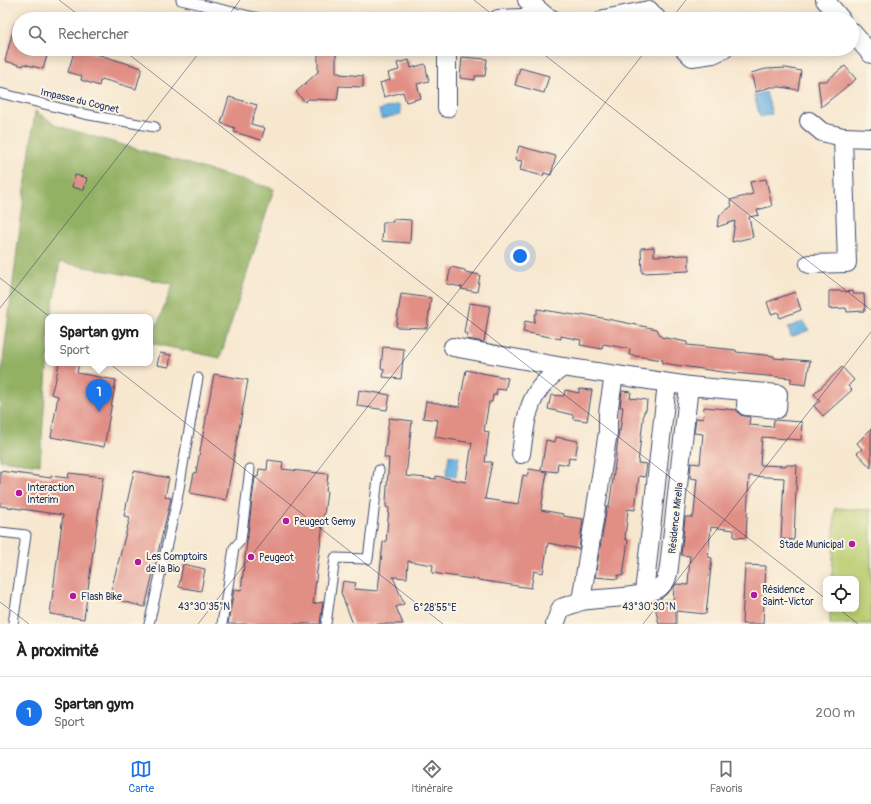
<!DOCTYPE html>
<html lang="fr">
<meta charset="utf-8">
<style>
body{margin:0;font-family:Pangolin,sans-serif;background:#f6f6f6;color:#202124}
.controls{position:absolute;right:12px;bottom:12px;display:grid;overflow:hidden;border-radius:8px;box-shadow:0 2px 10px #0003}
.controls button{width:36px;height:36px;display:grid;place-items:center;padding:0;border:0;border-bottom:1px solid #e0e0e0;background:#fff;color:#202124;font:20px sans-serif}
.you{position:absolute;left:520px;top:256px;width:14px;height:14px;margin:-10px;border:3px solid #fff;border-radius:50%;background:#1a73e8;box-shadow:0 0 0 6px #1a73e833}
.badge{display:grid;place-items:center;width:26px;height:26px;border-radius:50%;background:#1a73e8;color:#fff;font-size:13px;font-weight:700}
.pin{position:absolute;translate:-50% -33px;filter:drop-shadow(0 1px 2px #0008)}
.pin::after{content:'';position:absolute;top:21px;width:14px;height:12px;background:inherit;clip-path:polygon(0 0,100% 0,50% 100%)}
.popup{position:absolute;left:45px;top:314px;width:108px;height:52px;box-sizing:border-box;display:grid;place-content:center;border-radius:8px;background:#fff;filter:drop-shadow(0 1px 3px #0005);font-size:13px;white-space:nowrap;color:#757577}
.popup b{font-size:15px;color:#202124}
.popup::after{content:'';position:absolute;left:50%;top:100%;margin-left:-8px;border:8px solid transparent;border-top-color:#fff}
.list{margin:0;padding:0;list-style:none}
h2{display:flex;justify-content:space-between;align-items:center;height:52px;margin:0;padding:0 16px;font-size:17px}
h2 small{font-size:13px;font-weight:400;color:#757577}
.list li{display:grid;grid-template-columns:26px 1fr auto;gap:12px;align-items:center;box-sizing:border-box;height:72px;padding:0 16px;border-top:1px solid #e0e0e0}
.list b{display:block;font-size:15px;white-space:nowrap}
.list p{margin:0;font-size:13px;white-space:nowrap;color:#757577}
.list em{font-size:13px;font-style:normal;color:#757577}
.icon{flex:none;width:22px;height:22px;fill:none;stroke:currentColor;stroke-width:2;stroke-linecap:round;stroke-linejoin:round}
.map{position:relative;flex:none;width:871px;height:624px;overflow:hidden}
.search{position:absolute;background:#fff;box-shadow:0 2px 10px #0003;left:12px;right:12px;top:12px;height:44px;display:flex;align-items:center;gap:10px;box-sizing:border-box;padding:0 14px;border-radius:22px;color:#757577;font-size:15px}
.sheet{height:124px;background:#fff}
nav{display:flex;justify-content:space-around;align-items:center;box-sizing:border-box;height:56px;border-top:1px solid #e0e0e0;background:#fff;font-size:11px;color:#757577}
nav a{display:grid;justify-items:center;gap:2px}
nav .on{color:#1a73e8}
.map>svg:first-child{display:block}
</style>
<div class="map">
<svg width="871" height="624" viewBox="0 0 871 624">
<rect width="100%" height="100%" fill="#fcf5e5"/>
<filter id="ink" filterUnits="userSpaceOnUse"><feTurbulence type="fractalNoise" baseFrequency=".025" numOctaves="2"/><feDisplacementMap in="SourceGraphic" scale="8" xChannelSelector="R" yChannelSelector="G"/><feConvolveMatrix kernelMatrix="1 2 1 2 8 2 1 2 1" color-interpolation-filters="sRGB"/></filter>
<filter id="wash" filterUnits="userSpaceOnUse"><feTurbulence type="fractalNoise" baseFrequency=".012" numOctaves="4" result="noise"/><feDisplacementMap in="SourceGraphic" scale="16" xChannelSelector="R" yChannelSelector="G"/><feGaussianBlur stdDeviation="0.9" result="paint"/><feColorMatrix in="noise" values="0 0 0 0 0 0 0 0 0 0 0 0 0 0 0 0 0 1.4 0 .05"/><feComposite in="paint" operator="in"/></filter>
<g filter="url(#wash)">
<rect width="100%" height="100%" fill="#f7e7cf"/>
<path fill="#bace72" stroke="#6a7e68" d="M835 508 871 510V624H830V609H856V579H832Z"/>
<path fill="#93b164" stroke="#577061" d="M35 111 58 126 274 189 220 358 150 343 173 284 60 262 51 317H48V356L40 465 0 460V383Z"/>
<g fill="#68b2e1" stroke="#4270a0">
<path d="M766 92 772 114 760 117 754 95Z"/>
<path d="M399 104 401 114 381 119 379 110Z"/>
<path d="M803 322 809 330 791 337 788 327Z"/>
<path d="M449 455 459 457 456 477 446 476Z"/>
</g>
<g id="blocks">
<g fill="#e18e85">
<path d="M15 23H19V49H49L43 69 24 64 23 66 5 61Z"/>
<path d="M75 49H80L142 68 136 89 102 79V81H100L99 86 81 80 82 76 68 72Z"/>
<path d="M318 51 336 52V73H340V74L363 76V87L339 86 337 100 308 99 305 102 296 92 318 72Z"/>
<path d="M462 57 487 59 485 76H475V80L460 78Z"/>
<path d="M409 60 411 68 425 64 429 81 417 84 421 98 406 102 403 92 384 97 380 83 390 80 388 73 399 70 397 63Z"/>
<path d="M845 66 856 79 821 107 818 81H826Z"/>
<path d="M520 68 549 76 544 93 515 85Z"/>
<path d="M786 68 801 71 798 90 781 87H770L756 92 751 73 766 69Z"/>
<path d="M229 97 257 105 251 124 265 128 261 140 234 132 235 128 221 123Z"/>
<path d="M519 146 556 156 551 175 544 173 543 176 520 170 522 161 515 160Z"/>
<path d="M75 175 87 178 84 190 72 187Z"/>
<path d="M766 179 772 206 757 210 759 215 749 217 753 237 732 242 735 221 717 227 720 215 732 206 730 200 753 194 750 182Z"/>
<path d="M393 219 411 220 410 243 382 241 383 222H393Z"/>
<path d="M654 247V256L689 255V271L642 273 641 248Z"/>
<path d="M451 267 465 270V272L480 275 477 292 461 289 462 287 447 284Z"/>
<path d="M829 291H845V292L853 291V294H864L865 311 847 312 846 308 829 309Z"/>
<path d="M795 292 801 310 780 318 778 312 771 314 767 302Z"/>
<path d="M401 294 431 298 427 328 396 327Z"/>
<path d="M469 303 490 306 484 342 467 339 468 334 464 333Z"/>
<path d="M537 309 581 316 582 314 657 329 661 337 687 342V345L736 350V352L774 356V358L810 361 806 385 791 383V378L722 372 662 363 663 360 629 355 630 349 603 344 602 349 580 345 581 340 561 336V339L523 332 525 321 534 323 535 314H537Z"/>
<path d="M383 347 404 349 401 379 383 377 384 369 381 368Z"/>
<path d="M160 353 171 355 169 367 157 365Z"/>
<path d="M59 363H79L77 373 116 380 104 447 51 437 58 396 51 394 54 383H55Z"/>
<path d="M842 367 854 380 848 386 852 390 823 416 814 406 820 401 814 394Z"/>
<path d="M466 370 508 378 505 390 497 389 496 395H493L492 402H489L484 431 489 432 485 462H492L485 499 518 504 523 475 527 476 529 469 547 472 541 510 563 514V516L583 519 579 549 548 543 543 573 534 571 531 588 432 573 433 565 408 561 407 578 393 577 404 604 396 607 403 624H353L341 593 343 581 356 583 354 589 378 591 383 542H386L389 508 386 507V501L389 458H384L389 418 412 421 406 476 436 479V476L466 482 472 443 435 437 438 420 423 418 426 401 459 407Z"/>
<path d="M214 374 248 380 226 500 190 493 194 473H196Z"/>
<path d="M579 389 592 390 587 421 573 419V415L548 409 551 395 564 396 565 390 579 393Z"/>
<path d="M359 390 390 395 387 410 357 406Z"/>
<path d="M622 391 631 392 630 398 647 400 646 411H644L638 463 647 464 645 477 639 476 635 510 628 509 625 539 628 540 623 576 618 575V579L595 577 607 507H609L614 472 619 430 620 431 623 407H620Z"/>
<path d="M704 407 737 410 740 415 750 417 749 425 773 427 774 420 802 422 801 440 762 437 760 465 785 466V465H797L794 540 781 539 784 478 749 476 746 538 734 537V530L711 527 708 557 712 558 706 614 676 611V624H659L655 606 673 602 674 588 676 584 688 585 690 556 681 555 685 517H693L694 513 697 479 690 478 691 463 700 464 703 434 694 433 696 418 703 419Z"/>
<path d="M871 429V468L857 453 862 449 857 443Z"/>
<path d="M556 437 578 441 575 459 569 458 568 465 558 463 557 472 541 470 546 440 555 442Z"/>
<path d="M268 460 283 462 282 469 328 474 326 491H327L313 604 323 602 320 624H228L234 589 241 590 255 477H258L259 469 267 470Z"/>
<path d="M0 471 51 478V476L68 478 69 473 103 477 84 619 50 614 63 515 0 506Z"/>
<path d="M134 471 169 478 165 497 171 498 145 607 109 598 130 517 124 516Z"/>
<path d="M183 564 205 569 201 591 179 587Z"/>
<path d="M745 565 766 566 763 624H742Z"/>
</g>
</g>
</g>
<g filter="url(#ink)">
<use href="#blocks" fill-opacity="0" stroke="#3c4b6f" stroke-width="1"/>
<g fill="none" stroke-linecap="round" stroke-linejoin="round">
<defs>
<g id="lane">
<path d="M181 0 263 19"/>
<path d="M0 93 84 114 155 127"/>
<path d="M0 532 26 535 13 624"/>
<path d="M149 624 177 500 198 378"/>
<path d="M222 624 234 548 241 540 250 469"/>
<path d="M326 624 335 558 368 559 379 470"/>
</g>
<g id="street">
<path d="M527 0 547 17 552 19"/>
<path d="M825 0 841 19"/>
<path d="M498 19 547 17"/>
<path d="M604 19 649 10 657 19"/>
<path d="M852 32 871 54"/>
<path d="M447 49V108"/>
<path d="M684 49 692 57 713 54 724 49"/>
<path d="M809 121 822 132 843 137"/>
<path d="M809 264 847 263 843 137 871 138"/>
<path d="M453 347 563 367 689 386"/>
<path d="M521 454C525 427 526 401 546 381 551 376 557 371 563 367"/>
<path d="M644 593 667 383"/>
<path d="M581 601 608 432V413L614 375"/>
<path d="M555 624 561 608C568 606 575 603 582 601 603 597 643 600 661 586 667 582 668 574 669 567L689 386 778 394 777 409 746 406 747 391"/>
</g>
</defs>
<use href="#lane" stroke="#3c4b6f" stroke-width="11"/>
<use href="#street" stroke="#3c4b6f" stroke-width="20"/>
<use href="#lane" stroke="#fff" stroke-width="9"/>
<use href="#street" stroke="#fff" stroke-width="18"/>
</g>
</g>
<path fill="none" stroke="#1b2f5e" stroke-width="1" stroke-opacity="0.45" d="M59 0 84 19M474 0 498 19M226 19 240 0M671 19 686 0M122 49 826 599M537 49 871 310M0 278 443 624M0 308 202 49M0 602 29 624M839 609 858 624M198 624 647 49M643 624 871 332"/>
<g fill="#b5179e" stroke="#fcf5e5" stroke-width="1.5">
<circle cx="19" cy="493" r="4"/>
<circle cx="286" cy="521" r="4"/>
<circle cx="852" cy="544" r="4"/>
<circle cx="251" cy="557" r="4"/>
<circle cx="138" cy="562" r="4"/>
<circle cx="754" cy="595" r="4"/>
<circle cx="73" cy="596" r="4"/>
</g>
<g text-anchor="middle" stroke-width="4" stroke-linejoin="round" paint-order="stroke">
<g font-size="10" fill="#1b2f5e" stroke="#fcf5e5">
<text transform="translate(80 100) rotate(13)" y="4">Impasse du Cognet</text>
<text transform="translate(675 518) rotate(-84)" y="4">Résidence Mirella</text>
</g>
<g font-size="10" fill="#1b2f5e" stroke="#fcf5e5" text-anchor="start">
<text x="27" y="491">Interaction<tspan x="27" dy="12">Interim</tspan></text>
<text x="294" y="525">Peugeot Gemy</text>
<text x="844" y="548" text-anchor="end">Stade Municipal</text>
<text x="146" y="560">Les Comptoirs<tspan x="146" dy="12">de la Bio</tspan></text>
<text x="259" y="561">Peugeot</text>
<text x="762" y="593">Résidence<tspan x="762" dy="12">Saint-Victor</tspan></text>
<text x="81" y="600">Flash Bike</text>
</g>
</g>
<g font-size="10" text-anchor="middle" fill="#1b2f5e" stroke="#fcf5e5" stroke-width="4" stroke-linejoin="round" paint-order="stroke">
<text x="204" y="610">43°30'35"N</text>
<text x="649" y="610">43°30'30"N</text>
<text x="435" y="611">6°28'55"E</text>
</g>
</svg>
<div class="controls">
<button><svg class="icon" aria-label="locate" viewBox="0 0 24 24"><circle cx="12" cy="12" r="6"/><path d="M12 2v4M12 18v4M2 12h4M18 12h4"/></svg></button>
</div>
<div class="you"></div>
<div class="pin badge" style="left:99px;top:412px">1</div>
<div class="popup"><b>Spartan gym</b>Sport</div>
<div class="search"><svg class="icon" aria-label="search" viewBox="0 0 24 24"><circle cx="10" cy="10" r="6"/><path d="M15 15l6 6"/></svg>Rechercher</div>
</div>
<section class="sheet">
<h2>À proximité<small></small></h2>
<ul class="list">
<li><span class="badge">1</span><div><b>Spartan gym</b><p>Sport</p></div><em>200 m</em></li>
</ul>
</section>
<nav>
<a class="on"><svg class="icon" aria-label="map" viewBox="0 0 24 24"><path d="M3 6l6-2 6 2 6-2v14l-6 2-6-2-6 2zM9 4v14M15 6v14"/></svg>Carte</a>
<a><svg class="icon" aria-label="directions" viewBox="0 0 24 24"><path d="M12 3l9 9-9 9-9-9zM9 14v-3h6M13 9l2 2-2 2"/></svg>Itinéraire</a>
<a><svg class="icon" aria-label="saved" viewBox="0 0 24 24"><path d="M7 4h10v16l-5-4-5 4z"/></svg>Favoris</a>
</nav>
